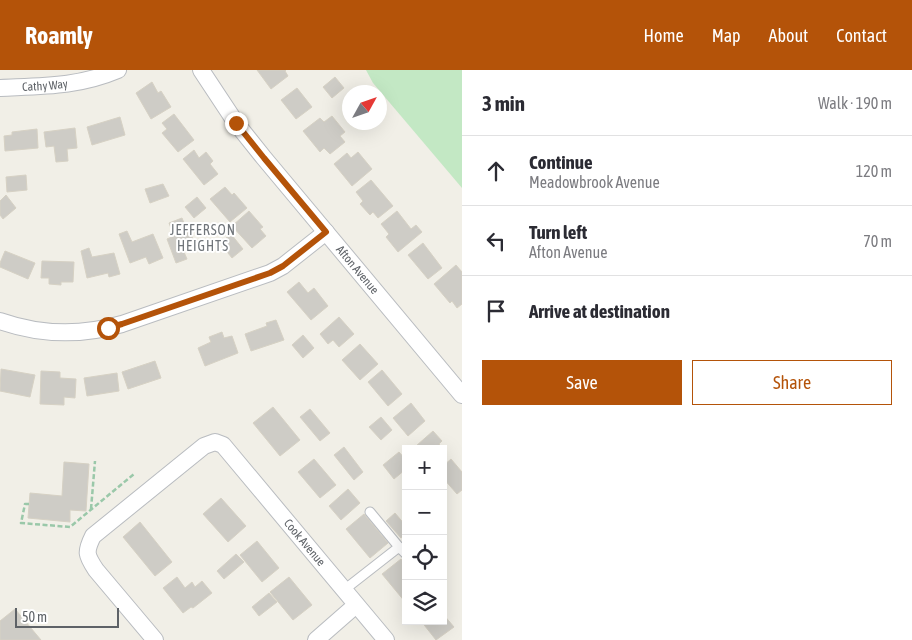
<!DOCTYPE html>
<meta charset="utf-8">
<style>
body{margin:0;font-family:"Asap Condensed",sans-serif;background:#f2f2f3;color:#2b2b33}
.controls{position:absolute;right:15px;bottom:15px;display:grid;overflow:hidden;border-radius:0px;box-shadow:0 5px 20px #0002}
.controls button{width:45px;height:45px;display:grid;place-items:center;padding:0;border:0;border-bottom:1px solid #e1e1e2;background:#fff;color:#2b2b33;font:25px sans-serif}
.compass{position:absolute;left:342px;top:15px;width:45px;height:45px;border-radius:50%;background:#fff;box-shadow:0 5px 20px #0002;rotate:50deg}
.scale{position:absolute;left:15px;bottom:12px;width:104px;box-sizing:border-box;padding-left:5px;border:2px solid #5e6267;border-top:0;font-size:14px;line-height:18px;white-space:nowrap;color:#5e6267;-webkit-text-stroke:4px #fff;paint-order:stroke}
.stop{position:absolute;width:15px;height:15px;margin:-11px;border:4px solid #b45309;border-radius:50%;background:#fff}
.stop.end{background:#b45309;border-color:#fff;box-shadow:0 1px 5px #0008}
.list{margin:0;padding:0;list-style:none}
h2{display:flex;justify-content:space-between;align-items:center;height:65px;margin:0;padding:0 20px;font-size:21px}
h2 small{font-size:16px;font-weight:400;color:#7c7c81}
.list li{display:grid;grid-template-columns:32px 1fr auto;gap:15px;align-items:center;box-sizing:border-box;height:70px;padding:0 20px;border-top:1px solid #e1e1e2}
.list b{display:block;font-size:19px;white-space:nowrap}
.list p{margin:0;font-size:16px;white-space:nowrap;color:#7c7c81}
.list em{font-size:16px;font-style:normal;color:#7c7c81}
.actions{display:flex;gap:10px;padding:15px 20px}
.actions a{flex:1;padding:11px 0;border:1px solid #b45309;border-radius:0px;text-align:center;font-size:18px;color:#b45309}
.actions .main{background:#b45309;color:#fff}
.icon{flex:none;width:28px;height:28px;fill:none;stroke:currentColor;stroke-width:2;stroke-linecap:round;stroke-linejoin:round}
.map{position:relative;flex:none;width:462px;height:570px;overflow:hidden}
header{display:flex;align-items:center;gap:30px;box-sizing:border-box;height:70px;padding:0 25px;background:#b45309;color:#fff}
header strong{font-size:24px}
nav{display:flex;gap:28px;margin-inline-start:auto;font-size:18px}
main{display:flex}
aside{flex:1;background:#fff}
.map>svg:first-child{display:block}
</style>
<header>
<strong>Roamly</strong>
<nav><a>Home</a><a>Map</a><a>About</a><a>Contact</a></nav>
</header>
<main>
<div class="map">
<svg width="462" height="570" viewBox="0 0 462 570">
<rect width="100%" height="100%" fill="#f1efe7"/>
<path fill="#c3e8c4" d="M366 0H462V118L373 13Z"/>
<g fill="#ceccc6" stroke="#d6d1c4">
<path d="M257 0H286L285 1 288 6 271 19Z"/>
<path d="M335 7 344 18 332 28 323 17Z"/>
<path d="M152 12 158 23 161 21 171 37 151 49 136 23Z"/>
<path d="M297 18 312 37 296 49 281 30Z"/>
<path d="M174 44 194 70 178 82 162 63 167 59 162 53Z"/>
<path d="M332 46 345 62 340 66 345 72 330 84 324 78 320 82 303 61 320 48 324 52Z"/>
<path d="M120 47 125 65 92 75 87 57Z"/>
<path d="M75 58 77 78 67 79 68 91 56 92 54 76 46 77 44 62Z"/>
<path d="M37 59 38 78 5 81 4 66 12 65V62Z"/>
<path d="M194 80 199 88 206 82 213 91 210 94 218 104 204 115 183 89Z"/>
<path d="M358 82 372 99 352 116 334 94 347 83 351 88Z"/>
<path d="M26 105 27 120 7 122 6 107Z"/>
<path d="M371 110 393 136 378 148 373 142 370 145 360 134 363 131 356 122Z"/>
<path d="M163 114 169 126 150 133 145 119Z"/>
<path d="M225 117 232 125 234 123 247 138 230 152 210 129Z"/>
<path d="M6 125 16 138 3 149 0 145V131Z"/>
<path d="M197 127 206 138 194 148 185 137Z"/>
<path d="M249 141 263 157 260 159 266 166 252 178 232 156Z"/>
<path d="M397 141 411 159 416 155 422 162 398 182 386 167 389 164 381 154Z"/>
<path d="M182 148 188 163 190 162 197 178 184 182 187 189 176 193 167 169 174 166 169 153Z"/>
<path d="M127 161 132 172 153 164 163 188 149 194 146 187 130 193 119 164Z"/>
<path d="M231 164 243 179 232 188 220 173Z"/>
<path d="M423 173 442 198 428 209 408 185Z"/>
<path d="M89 178 92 187 114 183 120 204 109 207 108 203 87 208 81 181Z"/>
<path d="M5 181 35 193 28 209 0 197V193Z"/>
<path d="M42 191 74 192 73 212H61V215L49 214V208H41Z"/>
<path d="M456 195 462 202V234L457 238 452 231 450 233 434 214Z"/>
<path d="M299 212 308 223 314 218 328 236 311 250 287 222Z"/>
<path d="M339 247 354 264 339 277 333 270 328 274 320 264Z"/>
<path d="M276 250 284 270 251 281 245 264 267 256 266 253Z"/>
<path d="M222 262 224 268 232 266 238 283 205 296 198 278 211 272 209 267Z"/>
<path d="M303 265 314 278 303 288 292 275Z"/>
<path d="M360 274 378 294 360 310 342 290Z"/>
<path d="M155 291 161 308 128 319 122 302Z"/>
<path d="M1 299 35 305 30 327 0 321Z"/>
<path d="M382 300 402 324 388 336 368 312Z"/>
<path d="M41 301 60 302V308L76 309 75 328 64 327V335L40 334Z"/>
<path d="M117 303 119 321 87 326 84 308Z"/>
<path d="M411 333 425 351 408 366 393 348Z"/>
<path d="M273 337 300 370 280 386 253 353Z"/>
<path d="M310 339 330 363 320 371 300 347Z"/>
<path d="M381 347 392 360 381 370 369 357Z"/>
<path d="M433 361 442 371 439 374 443 379H418L416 376Z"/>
<path d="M344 377 363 402 354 410 334 385Z"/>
<path d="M399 382 406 390V399L394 409 383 395Z"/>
<path d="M314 389 336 415 320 428 298 402Z"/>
<path d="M451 389 462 402V420L457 424 443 408V396Z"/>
<path d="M64 392 89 394 86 441 70 440V452L28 448 30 423 62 426Z"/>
<path d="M348 419 360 433 341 450 329 436Z"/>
<path d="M221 428 246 456 228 472 203 444Z"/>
<path d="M395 443 406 456V464L401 468 386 451Z"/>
<path d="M364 444 388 473 370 488 346 459Z"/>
<path d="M140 452 172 492 155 506 123 467Z"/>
<path d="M257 471 279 498 262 512 240 485Z"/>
<path d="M236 484 244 492 224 509 217 501Z"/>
<path d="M401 489 406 495V533L382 504Z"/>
<path d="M177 507 185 518 192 512 195 517 202 511 212 523 193 538 191 537 183 543 163 518Z"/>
<path d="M289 507 312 535 293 550 270 522Z"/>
<path d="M269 523 277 532 259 546 252 537Z"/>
<path d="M15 539 41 570H0V551Z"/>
<path d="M443 544 454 557 436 570 421 551H443Z"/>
</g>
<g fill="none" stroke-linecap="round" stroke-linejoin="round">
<defs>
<g id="service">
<path d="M370 442 399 477"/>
<path d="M344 520 399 477 406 484"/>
</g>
<g id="minor">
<path id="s1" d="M201 0 236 53 264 88 462 325"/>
<path id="s2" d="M0 18C42 16 78 17 118 0"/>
<path d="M0 251C40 265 81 266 122 254L270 203 283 196 326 162"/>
<path id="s3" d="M155 570 96 500C86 485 85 482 93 466L204 376 215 372 223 375 386 570"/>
<path d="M316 570 356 535"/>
</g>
</defs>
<use href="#service" stroke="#b9bcc0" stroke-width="11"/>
<use href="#minor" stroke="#b9bcc0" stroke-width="18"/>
<g stroke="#9ac8a9" stroke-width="2.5" stroke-dasharray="5 2.5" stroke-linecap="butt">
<path d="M29 434H25L21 453 70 457 134 404"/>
<path d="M91 439 95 391"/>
</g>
<use href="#service" stroke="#fff" stroke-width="9"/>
<use href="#minor" stroke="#fff" stroke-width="16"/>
</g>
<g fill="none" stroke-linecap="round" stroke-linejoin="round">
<path stroke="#b45309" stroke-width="6" d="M108 258 122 254 270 203 283 196 326 162 264 88 236 53"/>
</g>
<g text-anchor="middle" stroke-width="4" stroke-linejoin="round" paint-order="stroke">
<g font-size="12" fill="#5e6267" stroke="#fff">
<text dy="4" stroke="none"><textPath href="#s2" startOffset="45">Cathy Way</textPath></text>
<text dy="4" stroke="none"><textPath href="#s1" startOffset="254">Afton Avenue</textPath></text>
<text dy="4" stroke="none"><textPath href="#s3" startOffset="419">Cook Avenue</textPath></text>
</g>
<g font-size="14" letter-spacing="1" fill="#6f7479" stroke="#fff">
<text x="203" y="165">JEFFERSON<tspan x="203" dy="16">HEIGHTS</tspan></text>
</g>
</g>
</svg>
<div class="controls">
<button>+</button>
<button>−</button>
<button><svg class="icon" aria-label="locate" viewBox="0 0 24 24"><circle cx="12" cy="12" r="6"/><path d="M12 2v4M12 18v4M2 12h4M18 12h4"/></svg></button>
<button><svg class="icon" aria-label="layers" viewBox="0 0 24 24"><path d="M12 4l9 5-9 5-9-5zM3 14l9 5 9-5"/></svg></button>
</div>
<svg class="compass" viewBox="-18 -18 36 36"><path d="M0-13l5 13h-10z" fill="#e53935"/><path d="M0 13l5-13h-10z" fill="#7c7c81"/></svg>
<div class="scale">50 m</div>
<div class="stop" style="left:108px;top:258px"></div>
<div class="stop end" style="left:236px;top:53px"></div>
</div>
<aside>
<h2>3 min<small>Walk · 190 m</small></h2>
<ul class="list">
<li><svg class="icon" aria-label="ahead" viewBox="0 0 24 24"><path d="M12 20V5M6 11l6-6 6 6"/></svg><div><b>Continue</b><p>Meadowbrook Avenue</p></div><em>120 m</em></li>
<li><svg class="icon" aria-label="left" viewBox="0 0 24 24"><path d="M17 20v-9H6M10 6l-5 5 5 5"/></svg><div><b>Turn left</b><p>Afton Avenue</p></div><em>70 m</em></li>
<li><svg class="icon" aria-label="arrive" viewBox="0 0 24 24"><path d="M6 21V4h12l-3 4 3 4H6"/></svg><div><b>Arrive at destination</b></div></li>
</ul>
<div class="actions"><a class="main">Save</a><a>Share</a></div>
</aside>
</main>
